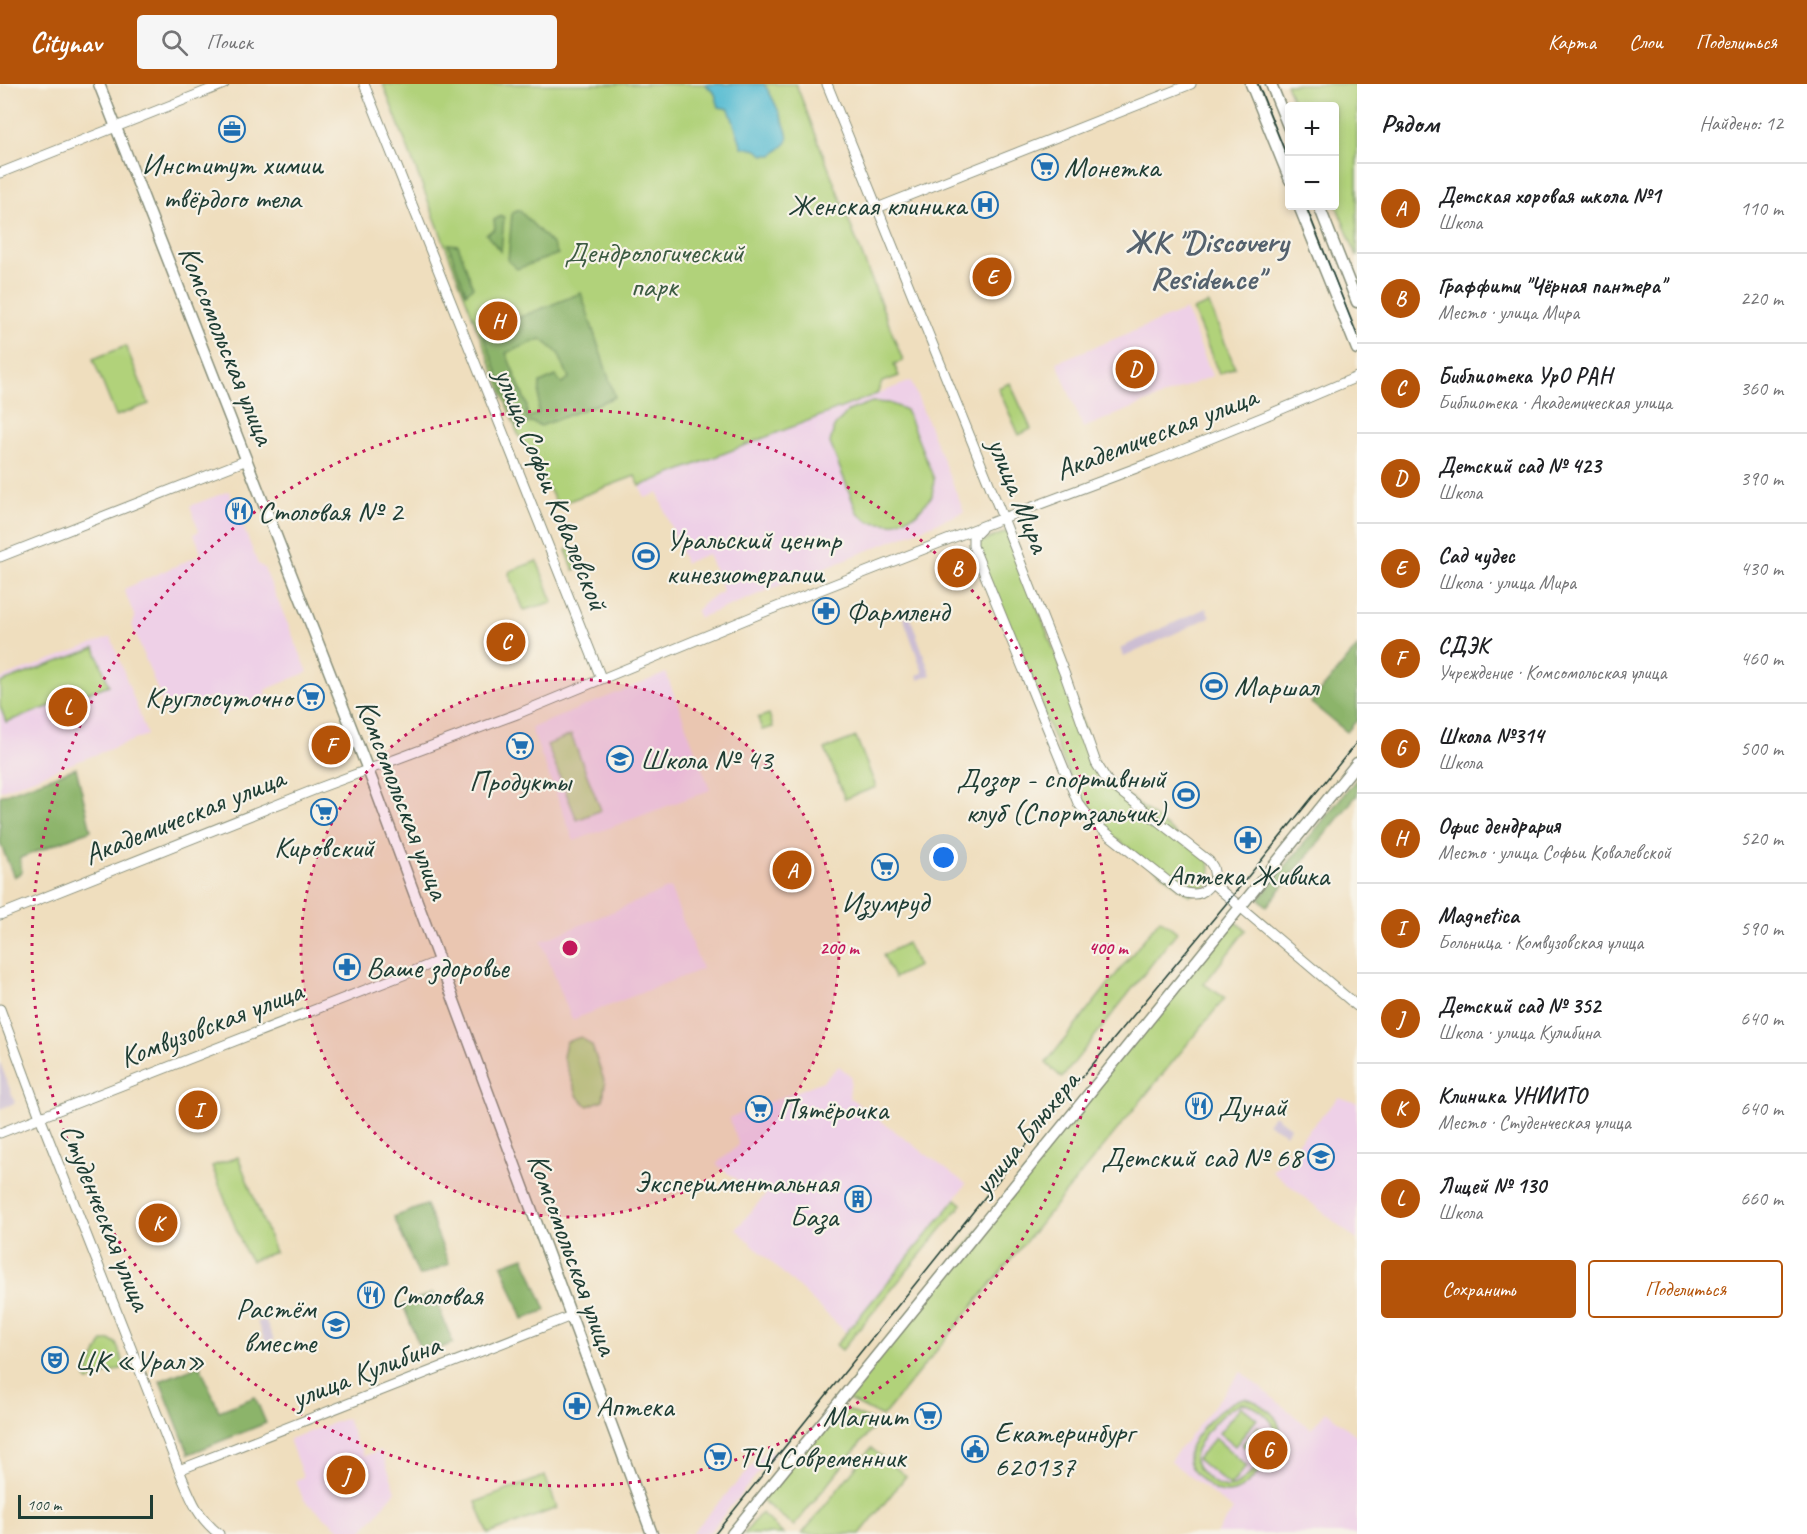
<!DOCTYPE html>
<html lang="ru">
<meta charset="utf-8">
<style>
body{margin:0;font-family:Caveat,sans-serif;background:#f6f6f6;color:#202124}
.controls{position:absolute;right:18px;top:18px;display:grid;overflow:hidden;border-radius:6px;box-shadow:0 3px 9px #0003}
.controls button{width:54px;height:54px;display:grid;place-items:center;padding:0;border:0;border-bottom:2px solid #e0e0e0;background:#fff;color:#202124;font:30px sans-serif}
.scale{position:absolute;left:18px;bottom:15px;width:135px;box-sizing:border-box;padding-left:6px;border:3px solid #1f3d34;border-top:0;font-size:16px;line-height:21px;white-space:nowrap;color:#1f3d34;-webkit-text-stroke:4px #f7f3e8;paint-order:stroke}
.you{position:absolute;left:944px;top:774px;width:21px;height:21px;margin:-15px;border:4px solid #fff;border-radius:50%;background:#1a73e8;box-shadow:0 0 0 9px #1a73e833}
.badge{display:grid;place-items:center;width:39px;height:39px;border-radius:50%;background:#b45309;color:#fff;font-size:20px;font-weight:700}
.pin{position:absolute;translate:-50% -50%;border:3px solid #fff;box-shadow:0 2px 6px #0006}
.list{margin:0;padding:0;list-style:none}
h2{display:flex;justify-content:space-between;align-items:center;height:78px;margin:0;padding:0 24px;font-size:26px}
h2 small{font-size:20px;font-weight:400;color:#757577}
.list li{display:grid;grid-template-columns:39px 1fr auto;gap:18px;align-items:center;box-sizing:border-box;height:90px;padding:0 24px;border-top:2px solid #e0e0e0}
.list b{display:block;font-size:22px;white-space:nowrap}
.list p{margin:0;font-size:20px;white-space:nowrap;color:#757577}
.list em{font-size:20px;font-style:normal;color:#757577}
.actions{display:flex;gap:12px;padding:18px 24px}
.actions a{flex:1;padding:14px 0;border:2px solid #b45309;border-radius:6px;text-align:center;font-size:21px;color:#b45309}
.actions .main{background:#b45309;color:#fff}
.icon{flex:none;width:33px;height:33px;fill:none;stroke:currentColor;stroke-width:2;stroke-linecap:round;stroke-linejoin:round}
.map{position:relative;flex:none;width:1357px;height:1450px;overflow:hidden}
header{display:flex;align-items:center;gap:36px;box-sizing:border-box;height:84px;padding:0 30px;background:#b45309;color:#fff}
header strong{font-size:28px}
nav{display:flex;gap:33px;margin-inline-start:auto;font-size:21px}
.search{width:420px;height:54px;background:#f6f6f6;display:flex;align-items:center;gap:15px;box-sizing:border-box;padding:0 21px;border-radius:6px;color:#757577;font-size:22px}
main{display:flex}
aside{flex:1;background:#fff}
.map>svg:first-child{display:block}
</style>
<header>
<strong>Citynav</strong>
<div class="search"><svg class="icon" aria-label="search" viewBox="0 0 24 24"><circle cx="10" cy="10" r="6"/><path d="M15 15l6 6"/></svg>Поиск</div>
<nav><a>Карта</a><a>Слои</a><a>Поделиться</a></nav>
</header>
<main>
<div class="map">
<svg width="1357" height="1450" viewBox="0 0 1357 1450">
<rect width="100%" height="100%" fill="#f7f3e8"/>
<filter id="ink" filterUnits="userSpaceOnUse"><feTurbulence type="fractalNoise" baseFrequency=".0167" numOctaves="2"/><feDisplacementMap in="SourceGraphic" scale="12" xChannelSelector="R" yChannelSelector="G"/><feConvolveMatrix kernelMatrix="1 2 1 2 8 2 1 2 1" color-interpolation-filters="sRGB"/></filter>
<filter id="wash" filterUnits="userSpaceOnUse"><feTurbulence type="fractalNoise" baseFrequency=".008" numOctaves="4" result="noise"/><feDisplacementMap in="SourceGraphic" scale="24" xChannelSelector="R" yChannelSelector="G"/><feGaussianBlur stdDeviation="1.35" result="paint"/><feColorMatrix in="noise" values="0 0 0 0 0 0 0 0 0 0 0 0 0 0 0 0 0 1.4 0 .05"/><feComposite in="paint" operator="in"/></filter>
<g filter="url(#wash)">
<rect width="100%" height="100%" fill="#efdebe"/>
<g fill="#eed0e7">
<path d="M1186 226 1212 292 1083 344 1057 278Z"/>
<path d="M911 297 964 428 699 534 696 527 709 515 723 508 708 470 685 479 658 409 645 414 640 402Z"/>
<path d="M229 407 258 480 264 484 308 588 265 606 267 612 219 632 211 613 167 630 132 541 135 534 124 505 202 470 194 450 199 447 190 422Z"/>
<path d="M111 553 147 651 0 707V595Z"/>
<path d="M666 589 710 706 574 757 531 644Z"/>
<path d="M670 804 702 885 572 936 541 857Z"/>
<path d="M839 982 851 992 849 1013 966 1100 851 1253 736 1145 766 1110 752 1099 747 1104 716 1080 739 1061 729 1034 823 997Z"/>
<path d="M1339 1013 1357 1019V1156L1272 1087Z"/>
<path d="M1241 1288 1311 1345 1326 1327 1357 1352V1450H1216L1233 1426 1170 1377Z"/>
<path d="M347 1334 357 1361 361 1363 364 1372 381 1366 396 1407 360 1450H345L303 1415 296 1396 303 1393 289 1355Z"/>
<path d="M767 1365 774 1370 708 1450H691Z"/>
</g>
<g fill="#ccbed3">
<path d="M907 524 931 591 919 596 917 591 923 589 901 527Z"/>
<path d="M1206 524 1210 533 1124 573 1120 564Z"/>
<path d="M0 978 15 1019 0 1025Z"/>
<path d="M1274 1031 1290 1043 1286 1050 1267 1039Z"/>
<path d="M265 1235 274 1256 266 1259 257 1238Z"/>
</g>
<g fill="#b1d27a" stroke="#688857" stroke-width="1.5" fill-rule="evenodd">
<path d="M383 0H796L903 277 894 280 899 292 882 298 877 310 640 402 635 392 558 421 518 350Z"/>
<path d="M1286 0H1357V173L1335 118 1334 22H1295Z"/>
<path d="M1209 220 1235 283 1219 290 1193 226Z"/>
<path d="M126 262 149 320 116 332 93 275Z"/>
<path d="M1010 299 1031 345 1019 351 998 304Z"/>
<path d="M872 318 889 319 906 326 934 395 932 412 916 430 892 440 870 438 857 428 830 359 834 343 848 327Z"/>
<path d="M1008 447 1102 691 1209 777 1212 799 1189 811 1086 731 975 466 981 458Z"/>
<path d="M571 465 576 467 582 476 581 481 574 486 566 466Z"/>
<path d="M537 477 553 518 524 526 509 490 510 487Z"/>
<path d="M95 564 109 601 6 638 0 622V599Z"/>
<path d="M769 630 773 643 762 646 758 634Z"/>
<path d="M571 651 601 726 577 736 547 661Z"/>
<path d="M856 653 876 703 845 715 825 665Z"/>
<path d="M1160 835 1177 848 1062 994 1046 979Z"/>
<path d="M1231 835 1246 846 1204 900 1225 914 882 1333 843 1313Z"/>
<path d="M907 859 918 882 894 894 883 871Z"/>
<path d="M581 953 592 962 605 999 603 1016 588 1022 578 1013 563 973 566 958Z"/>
<path d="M238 1073 275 1168 251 1177 245 1168 212 1082Z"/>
<path d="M956 1115 962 1120 842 1266 836 1261Z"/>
<path d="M110 1256 116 1259 125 1283 88 1297 86 1293 100 1262 103 1258Z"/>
<path d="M1245 1314C1254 1316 1262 1321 1269 1327 1292 1347 1275 1368 1260 1386 1252 1396 1241 1409 1227 1409 1218 1409 1209 1403 1203 1397 1197 1391 1188 1383 1188 1374 1187 1354 1225 1316 1245 1314ZM1242 1319C1250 1320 1257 1324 1263 1329 1269 1334 1275 1341 1275 1349 1275 1367 1244 1402 1227 1404 1212 1400 1197 1389 1194 1373 1199 1353 1222 1325 1242 1319Z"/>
<path d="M836 1321 877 1339 794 1442 760 1415Z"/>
<path d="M1241 1322 1257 1335 1235 1362 1219 1349Z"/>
<path d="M1258 1342 1267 1350 1252 1369 1242 1361Z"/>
<path d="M1215 1354 1247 1382 1230 1402 1197 1375Z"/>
<path d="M871 1364 906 1392 860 1450H802Z"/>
<path d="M545 1392 557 1424 488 1450 476 1418Z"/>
<path d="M761 1429 783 1450H744Z"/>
</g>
<g fill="#8cb46a" stroke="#56784f" stroke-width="1.5" fill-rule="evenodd">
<path d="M519 126 553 161 558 170 517 185 508 177 512 129Z"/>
<path d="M501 132 504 133 501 168 486 150 495 145 494 136Z"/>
<path d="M448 160 458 161 473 203 466 209Z"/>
<path d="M581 209 615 313 541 342 531 338 518 343 482 248ZM541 255 558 269 569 294 562 300 556 292 540 299 538 330 527 334V321L506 269Z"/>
<path d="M1357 563V636L1347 648 1311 619Z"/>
<path d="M76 684 91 746 20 774 22 788 14 793 0 759V712Z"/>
<path d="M1357 694V711L1267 822 1259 815Z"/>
<path d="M426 1121 449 1180 419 1192 394 1133Z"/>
<path d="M524 1173 546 1226 523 1235 502 1181Z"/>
<path d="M433 1209 453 1259 423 1271 403 1221Z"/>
<path d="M200 1281 219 1327 255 1313 266 1339 189 1370 160 1297Z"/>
</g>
<path fill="#54bbd2" stroke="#3a7c83" stroke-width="1.5" d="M705 0H764C770 8 792 51 787 58 787 59 775 69 773 71H764L755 65 742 63 729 25 719 23 715 10Z"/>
</g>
<g filter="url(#ink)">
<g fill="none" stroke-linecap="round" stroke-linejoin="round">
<defs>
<g id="minor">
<path d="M364 0 601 594"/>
<path d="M827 0 1003 434 1065 591 1096 679 1108 698 1209 777 1213 783 1215 793C1206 809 1198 814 1180 807L1094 739 1078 719 973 462V453L981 445"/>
<path d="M0 89 224 0"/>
<path d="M877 124 1191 0"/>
<path d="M0 473 247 376"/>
<path d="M1212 799 1357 922"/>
<path d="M0 831 319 704 517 630 759 530 1003 434 1155 377 1263 333 1357 293"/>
<path d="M0 925 40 1033 179 1386C190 1412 196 1432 219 1450"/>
<path d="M0 1049 439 877"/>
<path d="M179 1386 571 1232"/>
</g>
<g id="major">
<path d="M99 0 375 704 652 1450"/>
<path d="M1251 0 1290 96"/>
<path d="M1271 0 1290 47"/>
<path d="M1299 122 1357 265"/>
<path d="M1319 122 1357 218"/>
<path d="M732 1450 1357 679"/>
</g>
</defs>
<use href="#minor" stroke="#878e79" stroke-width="11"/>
<use href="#major" stroke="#878e79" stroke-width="13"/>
<use href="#minor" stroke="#fff" stroke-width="9"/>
<use href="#major" stroke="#fff" stroke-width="10"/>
<g stroke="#1f3d34" stroke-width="1.5">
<path d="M1258 0 1290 80"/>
<path d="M1306 122 1357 251"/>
<path d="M715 1450 1049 1033 1230 815 1357 658"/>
</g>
</g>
</g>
<circle cx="570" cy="864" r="269" fill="#c2185b" fill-opacity=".12"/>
<g fill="none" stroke="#c2185b" stroke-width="3" stroke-dasharray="3 6">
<circle cx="570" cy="864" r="269"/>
<circle cx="570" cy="864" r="538"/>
</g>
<defs>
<symbol id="office-ring" viewBox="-11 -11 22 22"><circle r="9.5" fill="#f7f3e8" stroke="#1f6fb2" stroke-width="1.5"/><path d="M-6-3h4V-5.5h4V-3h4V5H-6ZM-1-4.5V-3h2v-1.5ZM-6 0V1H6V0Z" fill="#1f6fb2"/></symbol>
<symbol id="supermarket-ring" viewBox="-11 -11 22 22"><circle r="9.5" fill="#f7f3e8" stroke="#1f6fb2" stroke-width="1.5"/><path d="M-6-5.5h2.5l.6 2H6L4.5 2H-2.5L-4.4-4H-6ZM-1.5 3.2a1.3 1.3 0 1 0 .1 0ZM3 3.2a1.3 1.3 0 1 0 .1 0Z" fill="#1f6fb2"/></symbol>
<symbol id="hospital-ring" viewBox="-11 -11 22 22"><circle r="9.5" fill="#f7f3e8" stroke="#1f6fb2" stroke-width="1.5"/><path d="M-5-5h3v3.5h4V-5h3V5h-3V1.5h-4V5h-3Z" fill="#1f6fb2"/></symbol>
<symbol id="restaurant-ring" viewBox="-11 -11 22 22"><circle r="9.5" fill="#f7f3e8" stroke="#1f6fb2" stroke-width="1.5"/><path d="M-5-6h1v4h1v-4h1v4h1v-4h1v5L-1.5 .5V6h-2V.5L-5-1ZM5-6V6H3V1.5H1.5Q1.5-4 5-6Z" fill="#1f6fb2"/></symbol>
<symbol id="stadium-ring" viewBox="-11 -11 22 22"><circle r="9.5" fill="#f7f3e8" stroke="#1f6fb2" stroke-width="1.5"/><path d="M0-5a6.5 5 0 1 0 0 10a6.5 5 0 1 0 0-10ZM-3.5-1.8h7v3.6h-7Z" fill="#1f6fb2"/></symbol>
<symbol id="pharmacy-ring" viewBox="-11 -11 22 22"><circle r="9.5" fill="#f7f3e8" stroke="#1f6fb2" stroke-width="1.5"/><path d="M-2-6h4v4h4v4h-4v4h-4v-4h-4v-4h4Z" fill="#1f6fb2"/></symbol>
<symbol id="school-ring" viewBox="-11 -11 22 22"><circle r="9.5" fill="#f7f3e8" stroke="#1f6fb2" stroke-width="1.5"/><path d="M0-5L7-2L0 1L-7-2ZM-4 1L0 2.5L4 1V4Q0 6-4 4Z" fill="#1f6fb2"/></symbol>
<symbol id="building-ring" viewBox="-11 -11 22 22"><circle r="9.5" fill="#f7f3e8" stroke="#1f6fb2" stroke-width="1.5"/><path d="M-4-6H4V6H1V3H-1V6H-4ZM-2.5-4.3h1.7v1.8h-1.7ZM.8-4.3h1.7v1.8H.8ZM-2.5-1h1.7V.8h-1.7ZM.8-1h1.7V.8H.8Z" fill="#1f6fb2"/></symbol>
<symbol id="theatre-ring" viewBox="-11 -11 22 22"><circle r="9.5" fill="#f7f3e8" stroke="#1f6fb2" stroke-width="1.5"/><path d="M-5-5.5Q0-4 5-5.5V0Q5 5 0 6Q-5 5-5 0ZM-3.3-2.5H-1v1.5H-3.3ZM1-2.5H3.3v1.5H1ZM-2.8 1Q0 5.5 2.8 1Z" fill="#1f6fb2"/></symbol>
<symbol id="civic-ring" viewBox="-11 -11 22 22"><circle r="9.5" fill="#f7f3e8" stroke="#1f6fb2" stroke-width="1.5"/><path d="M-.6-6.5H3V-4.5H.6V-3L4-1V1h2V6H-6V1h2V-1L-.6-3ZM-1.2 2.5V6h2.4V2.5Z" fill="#1f6fb2"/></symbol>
</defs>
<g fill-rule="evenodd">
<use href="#office-ring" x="217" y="30" width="30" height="30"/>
<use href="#supermarket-ring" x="1030" y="68" width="30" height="30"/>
<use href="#hospital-ring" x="970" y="106" width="30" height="30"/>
<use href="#restaurant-ring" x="224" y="412" width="30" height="30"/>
<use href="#stadium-ring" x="631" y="457" width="30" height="30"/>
<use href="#pharmacy-ring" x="811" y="512" width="30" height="30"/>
<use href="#stadium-ring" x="1199" y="587" width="30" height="30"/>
<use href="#supermarket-ring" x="296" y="598" width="30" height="30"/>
<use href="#supermarket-ring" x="505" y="647" width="30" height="30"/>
<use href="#school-ring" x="605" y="660" width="30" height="30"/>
<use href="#stadium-ring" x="1171" y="696" width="30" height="30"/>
<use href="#supermarket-ring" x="309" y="713" width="30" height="30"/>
<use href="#pharmacy-ring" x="1233" y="741" width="30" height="30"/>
<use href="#supermarket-ring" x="870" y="768" width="30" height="30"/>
<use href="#pharmacy-ring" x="332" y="868" width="30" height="30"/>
<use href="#restaurant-ring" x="1184" y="1007" width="30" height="30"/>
<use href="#supermarket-ring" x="744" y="1010" width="30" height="30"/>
<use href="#school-ring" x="1306" y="1058" width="30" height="30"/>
<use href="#building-ring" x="843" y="1100" width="30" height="30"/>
<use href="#restaurant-ring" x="356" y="1196" width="30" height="30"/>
<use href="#school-ring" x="321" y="1226" width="30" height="30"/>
<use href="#theatre-ring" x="40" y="1261" width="30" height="30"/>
<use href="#pharmacy-ring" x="562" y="1307" width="30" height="30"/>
<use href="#supermarket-ring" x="913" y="1317" width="30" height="30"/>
<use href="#civic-ring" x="960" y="1350" width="30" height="30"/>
<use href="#supermarket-ring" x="703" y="1358" width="30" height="30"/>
</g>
<g text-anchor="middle" stroke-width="4.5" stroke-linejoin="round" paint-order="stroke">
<g font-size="30" fill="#1f3d34" stroke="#f7f3e8" text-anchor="start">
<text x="232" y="90" text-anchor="middle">Институт химии<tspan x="232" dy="34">твёрдого тела</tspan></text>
<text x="1064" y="93">Монетка</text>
<text x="966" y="131" text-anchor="end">Женская клиника</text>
<text x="258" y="437">Столовая № 2</text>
<text x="666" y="465">Уральский центр<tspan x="666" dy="34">кинезиотерапии</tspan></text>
<text x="846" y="537">Фармленд</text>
<text x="1234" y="612">Маршал</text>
<text x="292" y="623" text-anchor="end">Круглосуточно</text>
<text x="640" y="685">Школа № 43</text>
<text x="1166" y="704" text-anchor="end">Дозор - спортивный<tspan x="1166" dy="34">клуб (Спортзальчик)</tspan></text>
<text x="520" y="707" text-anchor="middle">Продукты</text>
<text x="324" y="773" text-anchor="middle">Кировский</text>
<text x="1248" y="801" text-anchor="middle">Аптека Живика</text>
<text x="885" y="828" text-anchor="middle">Изумруд</text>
<text x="366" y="893">Ваше здоровье</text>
<text x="1218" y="1032">Дунай</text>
<text x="778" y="1035">Пятёрочка</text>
<text x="1302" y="1083" text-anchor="end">Детский сад № 68</text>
<text x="838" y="1108" text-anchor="end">Экспериментальная<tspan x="838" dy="34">База</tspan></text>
<text x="391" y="1221">Столовая</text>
<text x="316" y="1234" text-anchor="end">Растём<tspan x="316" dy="34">вместе</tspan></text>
<text x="74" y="1286">ЦК «Урал»</text>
<text x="596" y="1332">Аптека</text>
<text x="908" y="1342" text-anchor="end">Магнит</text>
<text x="994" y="1358">Екатеринбург<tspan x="994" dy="34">620137</tspan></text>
<text x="738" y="1383">ТЦ Современник</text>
</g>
<g font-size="30" fill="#3c5b42" stroke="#f7f3e8">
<text x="654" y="178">Дендрологический<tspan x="654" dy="34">парк</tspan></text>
</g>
<g font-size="30" fill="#1f3d34" stroke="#f7f3e8">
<text transform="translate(227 261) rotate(68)" y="10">Комсомольская улица</text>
<text transform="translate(1156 349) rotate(-21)" y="10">Академическая улица</text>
<text transform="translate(552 405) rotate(68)" y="10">улица Софьи Ковалевской</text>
<text transform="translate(1019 411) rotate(68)" y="10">улица Мира</text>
<text transform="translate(403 715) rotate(69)" y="10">Комсомольская улица</text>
<text transform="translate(184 732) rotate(-22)" y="10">Академическая улица</text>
<text transform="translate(211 940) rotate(-21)" y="10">Комвузовская улица</text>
<text transform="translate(1026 1049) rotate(-51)" y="10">улица Блюхера</text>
<text transform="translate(106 1133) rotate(68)" y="10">Студенческая улица</text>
<text transform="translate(573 1170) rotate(70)" y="10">Комсомольская улица</text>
<text transform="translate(366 1287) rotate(-21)" y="10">улица Кулибина</text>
</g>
<g font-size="32" font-weight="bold" fill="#54616d" stroke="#f7f3e8">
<text x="1207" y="168">ЖК "Discovery<tspan x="1207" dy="37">Residence"</tspan></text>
</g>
</g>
<circle cx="570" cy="864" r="9" fill="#c2185b" stroke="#f7f3e8" stroke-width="3"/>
<g font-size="18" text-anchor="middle" font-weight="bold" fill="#c2185b" stroke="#f7f3e8" stroke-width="4.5" stroke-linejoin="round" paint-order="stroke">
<text x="839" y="870">200 m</text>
<text x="1108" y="870">400 m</text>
</g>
</svg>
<div class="controls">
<button>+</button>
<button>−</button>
</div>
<div class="scale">100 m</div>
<div class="you"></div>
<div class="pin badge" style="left:792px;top:786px">A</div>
<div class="pin badge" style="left:957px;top:484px">B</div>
<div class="pin badge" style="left:506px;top:558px">C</div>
<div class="pin badge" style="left:1135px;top:285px">D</div>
<div class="pin badge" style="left:992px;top:193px">E</div>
<div class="pin badge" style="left:331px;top:661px">F</div>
<div class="pin badge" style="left:1268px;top:1366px">G</div>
<div class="pin badge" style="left:498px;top:237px">H</div>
<div class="pin badge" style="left:198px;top:1026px">I</div>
<div class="pin badge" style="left:346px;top:1391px">J</div>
<div class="pin badge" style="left:158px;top:1139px">K</div>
<div class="pin badge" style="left:68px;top:623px">L</div>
</div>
<aside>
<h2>Рядом<small>Найдено: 12</small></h2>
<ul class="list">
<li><span class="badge">A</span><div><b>Детская хоровая школа №1</b><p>Школа</p></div><em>110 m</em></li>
<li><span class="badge">B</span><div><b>Граффити &quot;Чёрная пантера&quot;</b><p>Место · улица Мира</p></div><em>220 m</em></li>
<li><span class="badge">C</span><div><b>Библиотека УрО РАН</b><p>Библиотека · Академическая улица</p></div><em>360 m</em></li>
<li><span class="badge">D</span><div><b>Детский сад № 423</b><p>Школа</p></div><em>390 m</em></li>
<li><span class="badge">E</span><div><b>Сад чудес</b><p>Школа · улица Мира</p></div><em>430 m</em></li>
<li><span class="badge">F</span><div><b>СДЭК</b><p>Учреждение · Комсомольская улица</p></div><em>460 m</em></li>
<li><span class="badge">G</span><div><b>Школа №314</b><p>Школа</p></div><em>500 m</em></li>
<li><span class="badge">H</span><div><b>Офис дендрария</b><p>Место · улица Софьи Ковалевской</p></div><em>520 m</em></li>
<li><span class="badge">I</span><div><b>Magnetica</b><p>Больница · Комвузовская улица</p></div><em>590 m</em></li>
<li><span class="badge">J</span><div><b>Детский сад № 352</b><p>Школа · улица Кулибина</p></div><em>640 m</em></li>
<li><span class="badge">K</span><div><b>Клиника УНИИТО</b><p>Место · Студенческая улица</p></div><em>640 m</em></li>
<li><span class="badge">L</span><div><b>Лицей № 130</b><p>Школа</p></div><em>660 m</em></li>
</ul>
<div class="actions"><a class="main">Сохранить</a><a>Поделиться</a></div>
</aside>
</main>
